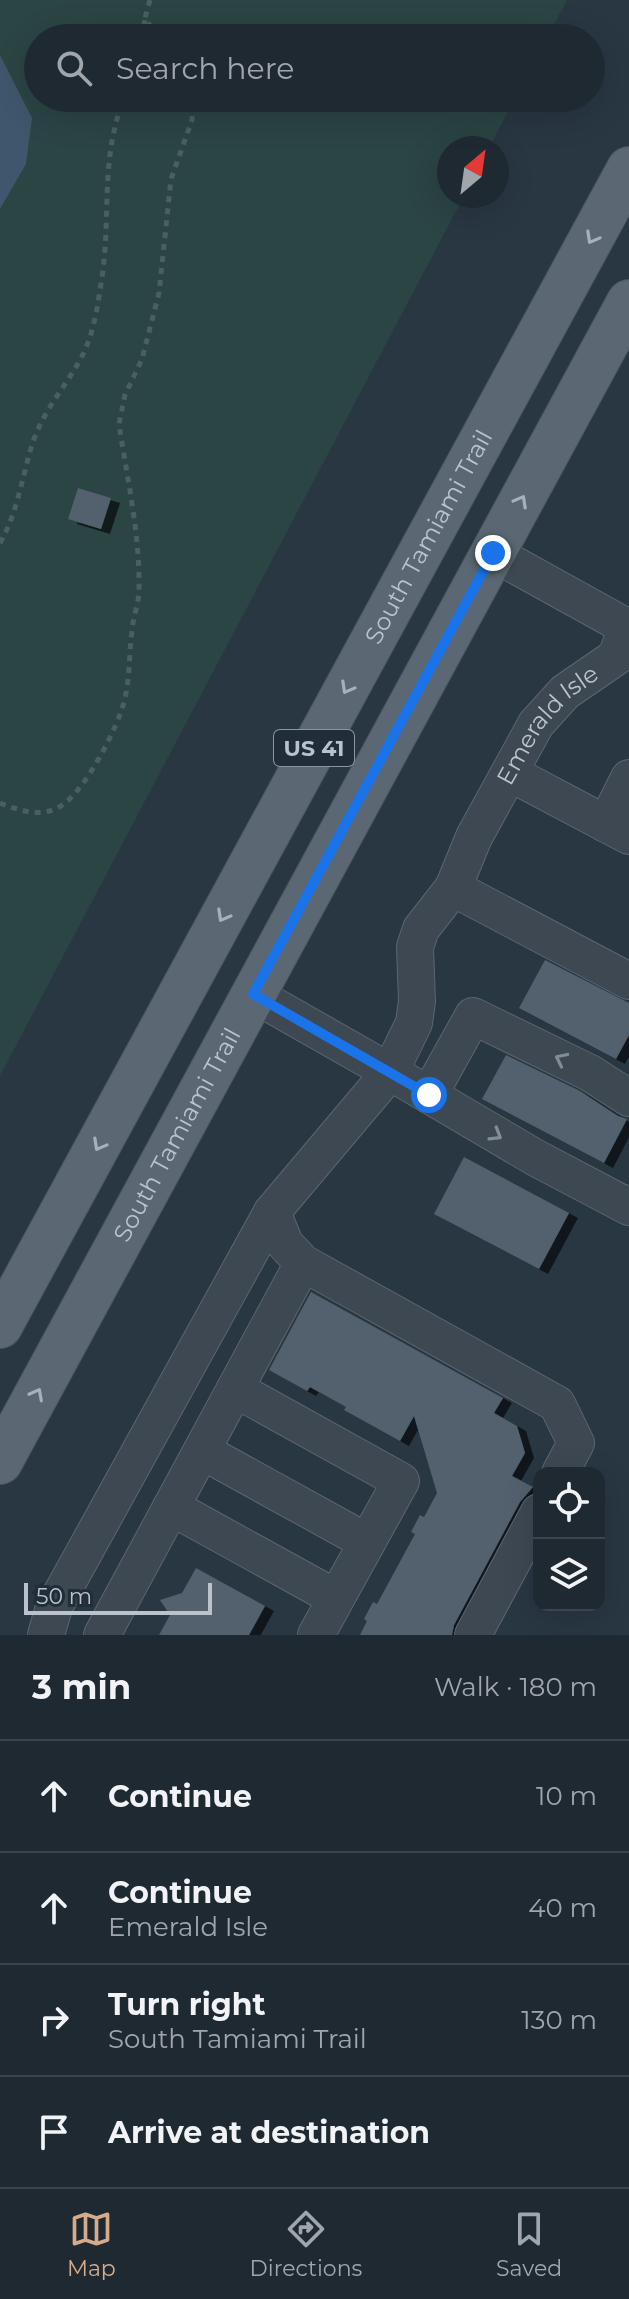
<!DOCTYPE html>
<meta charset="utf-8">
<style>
body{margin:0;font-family:Montserrat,sans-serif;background:#27313a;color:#f1f3f6}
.controls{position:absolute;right:24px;bottom:24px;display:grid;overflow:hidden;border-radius:16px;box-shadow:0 8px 32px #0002}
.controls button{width:72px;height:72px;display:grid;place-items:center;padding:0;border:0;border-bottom:2px solid #3c454d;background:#1f2932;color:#f1f3f6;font:40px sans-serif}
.compass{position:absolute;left:437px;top:136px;width:72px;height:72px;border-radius:50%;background:#1f2932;box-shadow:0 8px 32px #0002;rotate:29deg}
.scale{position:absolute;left:24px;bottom:20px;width:188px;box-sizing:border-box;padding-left:8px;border:4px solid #bac3cc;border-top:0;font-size:22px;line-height:28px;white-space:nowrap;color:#bac3cc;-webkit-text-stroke:6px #212d38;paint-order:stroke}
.stop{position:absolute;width:24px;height:24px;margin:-18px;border:6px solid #1a73e8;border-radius:50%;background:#fff}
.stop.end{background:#1a73e8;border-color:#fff;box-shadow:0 2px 8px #0008}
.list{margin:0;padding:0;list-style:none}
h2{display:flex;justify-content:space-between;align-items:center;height:104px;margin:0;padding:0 32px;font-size:34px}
h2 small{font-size:26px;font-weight:400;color:#a1a6ac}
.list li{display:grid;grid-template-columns:52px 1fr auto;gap:24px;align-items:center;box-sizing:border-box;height:112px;padding:0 32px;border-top:2px solid #3c454d}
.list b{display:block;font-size:30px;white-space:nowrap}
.list p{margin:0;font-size:26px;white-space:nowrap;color:#a1a6ac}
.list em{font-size:26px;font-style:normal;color:#a1a6ac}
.icon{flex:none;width:44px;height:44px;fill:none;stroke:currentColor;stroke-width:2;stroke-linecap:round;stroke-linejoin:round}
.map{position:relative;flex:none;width:629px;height:1635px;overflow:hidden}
.search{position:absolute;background:#1f2932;box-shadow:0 8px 32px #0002;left:24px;right:24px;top:24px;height:88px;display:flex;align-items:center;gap:20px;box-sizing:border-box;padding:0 28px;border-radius:44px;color:#a1a6ac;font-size:30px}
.sheet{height:552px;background:#1f2932}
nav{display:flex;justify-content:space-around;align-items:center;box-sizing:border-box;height:112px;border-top:2px solid #3c454d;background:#1f2932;font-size:22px;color:#a1a6ac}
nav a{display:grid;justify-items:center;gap:4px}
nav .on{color:#d6ab8b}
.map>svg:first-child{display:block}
</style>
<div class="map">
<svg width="629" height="1635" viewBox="0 0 629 1635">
<defs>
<filter id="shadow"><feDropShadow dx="9" dy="5" stdDeviation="0" flood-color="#0009"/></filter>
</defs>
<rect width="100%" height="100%" fill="#293743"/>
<path fill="#2b4444" d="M0 0H567L547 38H38V98H515L489 148H449V196H464L0 1076Z"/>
<path fill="#3f566c" d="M0 55 32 118 26 164 0 209Z"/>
<g fill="#52606e" filter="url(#shadow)">
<path d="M78 488 111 498 101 529 68 519Z"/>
<path d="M545 960 629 1003V1035L616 1059 519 1008Z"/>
<path d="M506 1055 580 1091 618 1116 627 1119 604 1163 482 1099Z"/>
<path d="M464 1157 569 1213 539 1269 434 1214Z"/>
<path d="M311 1292 503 1398 494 1413 517 1426 525 1453 512 1476 533 1487 520 1502 454 1625 452 1635H360L367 1621 364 1619 373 1602 377 1604 415 1534 411 1532 420 1515 424 1517 437 1493 414 1416 400 1441 344 1410 346 1407 310 1387 307 1391 269 1370Z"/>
<path d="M196 1568 265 1606 249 1635H159L170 1615 160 1600 182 1593Z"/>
</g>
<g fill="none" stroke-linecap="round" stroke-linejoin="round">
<defs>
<g id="minor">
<path d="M510 773 629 836"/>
<path d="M606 824 629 778"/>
<path d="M453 888 629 981"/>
<path id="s1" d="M253 994 390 1072 414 1023 417 1001 415 947 421 929 453 888 474 837 536 724 565 692 616 657 627 627 493 553"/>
<path d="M429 1095 473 1016 590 1073 629 1098"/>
<path d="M272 1212 285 1244 303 1263 557 1404 576 1443 560 1473"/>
<path d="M235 1389 401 1481 316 1635"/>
<path d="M202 1451 367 1542"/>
<path d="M171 1507 336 1598"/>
<path d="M46 1635 54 1607 272 1212 390 1072 536 1158 629 1207"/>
<path d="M102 1635 303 1263"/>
<path d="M473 1635 539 1512"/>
</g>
<g id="major">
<path id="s2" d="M0 1326 629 169"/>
<path id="s3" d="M0 1462 629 302"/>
</g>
</defs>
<use href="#minor" stroke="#5b6670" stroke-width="38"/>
<use href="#major" stroke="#4a545f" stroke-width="46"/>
<g stroke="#496060" stroke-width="5" stroke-dasharray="6 6" stroke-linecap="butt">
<path d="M150 0 145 18 158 38"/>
<path d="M142 38 145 19"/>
<path d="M0 543C19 510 22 474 34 439 45 409 65 387 80 360 93 337 97 310 101 284 112 219 99 162 124 98"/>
<path d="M0 803C19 810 40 818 59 807 84 794 119 726 125 698 130 676 129 654 132 631 133 617 139 603 139 589 140 534 127 478 119 424L125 395 142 359 159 293 171 179 192 120 193 98"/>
</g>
<use href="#minor" stroke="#3d4853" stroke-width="36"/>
<use href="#major" stroke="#5b6873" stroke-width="44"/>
</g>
<defs><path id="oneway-chevron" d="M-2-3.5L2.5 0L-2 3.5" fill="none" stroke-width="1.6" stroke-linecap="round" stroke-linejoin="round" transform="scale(2)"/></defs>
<g stroke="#a7b1ba">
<use href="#oneway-chevron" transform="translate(592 238) rotate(119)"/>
<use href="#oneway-chevron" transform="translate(521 501) rotate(-61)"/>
<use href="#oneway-chevron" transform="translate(347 688) rotate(119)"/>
<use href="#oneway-chevron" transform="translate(223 916) rotate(119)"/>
<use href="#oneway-chevron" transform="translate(99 1145) rotate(119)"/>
<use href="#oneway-chevron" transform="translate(37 1394) rotate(-62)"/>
</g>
<g stroke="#828c96">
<use href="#oneway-chevron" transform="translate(561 1059) rotate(-154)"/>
<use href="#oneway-chevron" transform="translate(496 1135) rotate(31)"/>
</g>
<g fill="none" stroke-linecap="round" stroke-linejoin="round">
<path stroke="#1a73e8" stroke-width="10" d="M429 1095 253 994 493 553"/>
</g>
<g text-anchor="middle" stroke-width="6" stroke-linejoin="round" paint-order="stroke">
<rect fill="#212d38" stroke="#8c96a0" stroke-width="2" x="274" y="730" width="80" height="36" rx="6"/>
<g font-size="22" font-weight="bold" fill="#bac3cc">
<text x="314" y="756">US 41</text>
</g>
<g font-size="24" fill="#bac3cc" stroke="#212d38">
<text dy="8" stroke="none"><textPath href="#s2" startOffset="898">South Tamiami Trail</textPath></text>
<text dy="8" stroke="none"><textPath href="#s1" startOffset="550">Emerald Isle</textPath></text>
<text dy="8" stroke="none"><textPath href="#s3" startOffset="372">South Tamiami Trail</textPath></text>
</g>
</g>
</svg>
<div class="controls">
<button><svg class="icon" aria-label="locate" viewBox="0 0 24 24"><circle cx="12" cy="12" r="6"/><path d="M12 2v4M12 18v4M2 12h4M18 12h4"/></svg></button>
<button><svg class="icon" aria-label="layers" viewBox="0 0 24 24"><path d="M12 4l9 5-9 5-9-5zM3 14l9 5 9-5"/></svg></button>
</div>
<svg class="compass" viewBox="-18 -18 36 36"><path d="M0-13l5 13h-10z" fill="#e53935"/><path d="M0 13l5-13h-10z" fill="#a1a6ac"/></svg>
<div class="scale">50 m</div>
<div class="stop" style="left:429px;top:1095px"></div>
<div class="stop end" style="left:493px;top:553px"></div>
<div class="search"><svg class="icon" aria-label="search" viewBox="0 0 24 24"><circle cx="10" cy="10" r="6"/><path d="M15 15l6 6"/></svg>Search here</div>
</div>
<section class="sheet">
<h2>3 min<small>Walk · 180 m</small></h2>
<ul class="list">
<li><svg class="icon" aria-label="ahead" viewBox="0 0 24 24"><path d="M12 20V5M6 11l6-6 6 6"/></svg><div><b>Continue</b></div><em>10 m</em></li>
<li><svg class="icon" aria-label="ahead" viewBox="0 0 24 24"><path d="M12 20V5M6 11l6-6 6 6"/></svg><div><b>Continue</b><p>Emerald Isle</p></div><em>40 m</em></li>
<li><svg class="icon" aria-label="right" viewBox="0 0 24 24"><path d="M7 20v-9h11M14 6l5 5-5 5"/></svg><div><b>Turn right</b><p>South Tamiami Trail</p></div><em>130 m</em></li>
<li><svg class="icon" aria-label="arrive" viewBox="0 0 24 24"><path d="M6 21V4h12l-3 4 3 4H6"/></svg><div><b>Arrive at destination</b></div></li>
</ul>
</section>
<nav>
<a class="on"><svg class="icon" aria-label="map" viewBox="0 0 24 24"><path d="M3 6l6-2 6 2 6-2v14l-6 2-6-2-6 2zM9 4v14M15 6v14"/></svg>Map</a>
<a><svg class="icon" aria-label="directions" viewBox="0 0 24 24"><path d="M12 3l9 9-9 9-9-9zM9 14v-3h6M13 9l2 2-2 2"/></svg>Directions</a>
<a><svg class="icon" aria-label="saved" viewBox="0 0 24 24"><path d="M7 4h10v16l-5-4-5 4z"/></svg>Saved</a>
</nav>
